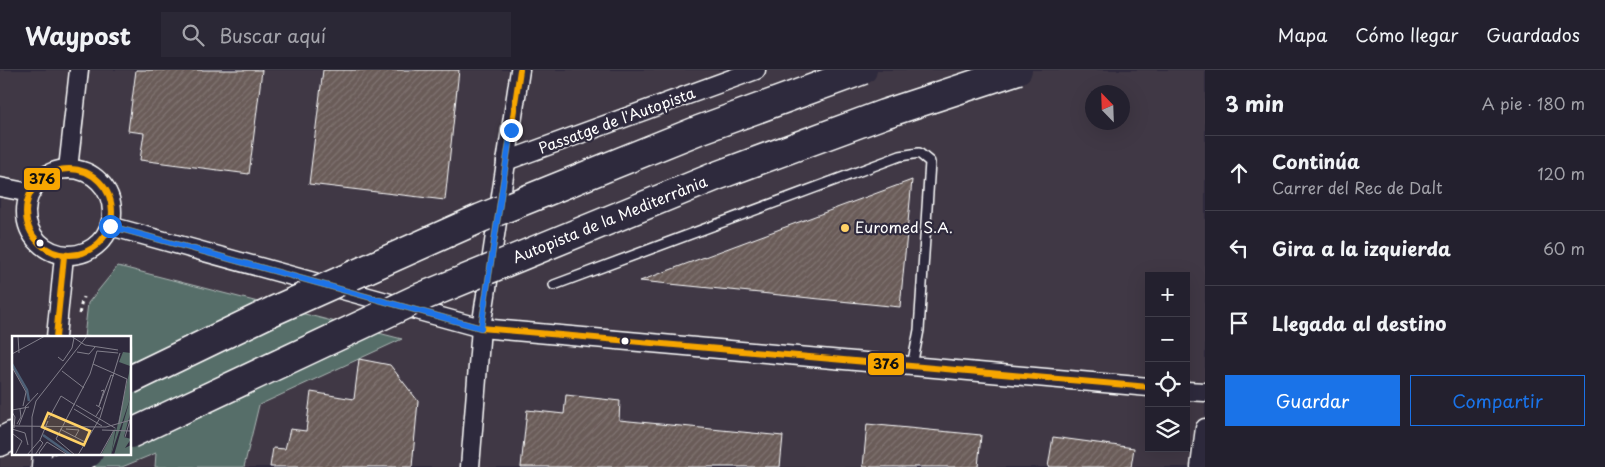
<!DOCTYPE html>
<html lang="es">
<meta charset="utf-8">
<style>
body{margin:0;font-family:"Playpen Sans",sans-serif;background:#2b2836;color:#f1f3f6}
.controls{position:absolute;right:15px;bottom:15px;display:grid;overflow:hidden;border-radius:0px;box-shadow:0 5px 20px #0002}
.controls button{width:45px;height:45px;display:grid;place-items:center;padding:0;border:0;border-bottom:1px solid #403e4a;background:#23202e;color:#f1f3f6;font:25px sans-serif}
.compass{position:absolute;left:1085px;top:15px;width:45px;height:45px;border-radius:50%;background:#23202e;box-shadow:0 5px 20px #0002;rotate:337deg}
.stop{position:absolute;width:15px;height:15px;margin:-11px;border:4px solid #1a73e8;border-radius:50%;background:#fff}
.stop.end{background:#1a73e8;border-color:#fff;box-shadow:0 1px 5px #0008}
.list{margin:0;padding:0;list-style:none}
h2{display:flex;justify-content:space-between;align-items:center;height:65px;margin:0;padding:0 20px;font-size:21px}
h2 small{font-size:16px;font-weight:400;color:#a3a3aa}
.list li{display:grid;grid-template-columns:32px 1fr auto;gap:15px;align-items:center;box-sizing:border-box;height:75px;padding:0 20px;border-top:1px solid #403e4a}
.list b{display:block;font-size:19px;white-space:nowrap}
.list p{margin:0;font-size:16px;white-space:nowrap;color:#a3a3aa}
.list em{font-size:16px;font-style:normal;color:#a3a3aa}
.actions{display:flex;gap:10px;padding:15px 20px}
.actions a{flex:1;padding:11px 0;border:1px solid #1a73e8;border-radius:0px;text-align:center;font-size:18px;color:#1a73e8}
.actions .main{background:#1a73e8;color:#fff}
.icon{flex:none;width:28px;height:28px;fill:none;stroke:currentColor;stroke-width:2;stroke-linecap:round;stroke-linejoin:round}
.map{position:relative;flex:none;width:1205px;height:397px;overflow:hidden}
header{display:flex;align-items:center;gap:30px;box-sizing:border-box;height:70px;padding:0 25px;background:#23202e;border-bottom:1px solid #403e4a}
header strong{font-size:24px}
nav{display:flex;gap:28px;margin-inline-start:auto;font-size:18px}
.search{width:350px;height:45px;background:#2b2836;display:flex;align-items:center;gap:12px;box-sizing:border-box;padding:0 18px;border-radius:0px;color:#a3a3aa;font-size:19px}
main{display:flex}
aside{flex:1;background:#23202e}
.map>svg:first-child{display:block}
</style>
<header>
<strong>Waypost</strong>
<div class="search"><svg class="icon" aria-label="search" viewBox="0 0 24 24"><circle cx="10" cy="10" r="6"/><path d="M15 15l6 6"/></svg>Buscar aquí</div>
<nav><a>Mapa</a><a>Cómo llegar</a><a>Guardados</a></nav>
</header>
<main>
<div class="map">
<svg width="1205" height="397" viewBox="0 0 1205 397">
<defs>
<pattern id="building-hatch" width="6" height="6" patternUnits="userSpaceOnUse" patternTransform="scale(1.25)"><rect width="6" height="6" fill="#6a5c59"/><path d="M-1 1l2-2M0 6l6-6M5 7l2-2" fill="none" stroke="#807472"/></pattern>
</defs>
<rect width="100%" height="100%" fill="#2f2a3d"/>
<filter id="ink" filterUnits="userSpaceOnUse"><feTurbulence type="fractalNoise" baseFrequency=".02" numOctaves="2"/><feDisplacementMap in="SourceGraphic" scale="10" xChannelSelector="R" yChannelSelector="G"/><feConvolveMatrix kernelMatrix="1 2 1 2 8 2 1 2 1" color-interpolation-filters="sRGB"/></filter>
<g filter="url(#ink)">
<path fill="#413945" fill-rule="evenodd" d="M0 0H1205V397H0ZM1092 22H1122V52H1092ZM1149 206H1186V378H1149ZM14 267H130V383H14Z"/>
<path fill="#576e69" stroke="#abb6b4" d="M118 196 402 269 259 335 244 397H155L156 383 122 397H73L74 383H130V267H84L88 233Z"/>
<g fill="url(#building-hatch)" stroke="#fff">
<path d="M136 0H262L249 104 140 90 144 63 128 61Z"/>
<path d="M323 0H459L445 130 309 114Z"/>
<path d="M912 110 900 237 640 211Z"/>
<path d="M359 289 390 295 418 331 412 397H270L273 378 285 379 290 359 306 361 311 322 354 329Z"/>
<path d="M566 325 620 331 619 350 783 366 780 397H521L527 340 564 344Z"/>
<path d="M867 354 981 365 978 397H863Z"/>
<path d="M1053 367 1134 378 1131 397H1048Z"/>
</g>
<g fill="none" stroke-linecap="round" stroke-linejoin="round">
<defs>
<path id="service" d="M554 215 900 86 919 83 930 92 919 260 912 296"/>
<g id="minor">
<path d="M506 91 756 0"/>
<path d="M68 99 79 0"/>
<circle cx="69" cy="142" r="43"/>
<path d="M0 117 30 123"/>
<path d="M110 156 481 258 1149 317"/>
<path d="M56 267 64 186"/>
<path d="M1186 321 1205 322"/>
<path d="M41 397 42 383"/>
<path d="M470 397 481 258 520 0"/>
<path d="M1200 397 1205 358"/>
</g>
<path id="motorway" d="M0 372 14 365"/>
</defs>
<use href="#service" stroke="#fff" stroke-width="12"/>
<use href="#minor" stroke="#fff" stroke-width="21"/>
<use href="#motorway" stroke="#fff" stroke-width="31"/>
<path stroke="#fff" stroke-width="3" stroke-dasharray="4 4" stroke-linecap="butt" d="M79 244 83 227"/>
<use href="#service" stroke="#2f2a3d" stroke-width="9"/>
<use href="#minor" stroke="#2f2a3d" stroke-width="18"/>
<use href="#motorway" stroke="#2f2a3d" stroke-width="28"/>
<defs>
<g id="motorway-bridge">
<path d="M130 310 273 241 481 148 699 60 863 0"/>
<path d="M130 364 419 228 719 105 884 44 1018 0"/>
<path d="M60 397 89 383"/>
</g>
</defs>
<use href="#motorway-bridge" stroke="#fff" stroke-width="31" stroke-linecap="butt"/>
<use href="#motorway-bridge" stroke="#2f2a3d" stroke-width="28"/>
<defs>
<g id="bus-1">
<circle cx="69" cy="142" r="43"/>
<path d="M110 156 481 258 1149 317"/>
<path d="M481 258 520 0"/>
<path d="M56 267 64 186"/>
</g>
</defs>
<use href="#bus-1" stroke="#2f2a3d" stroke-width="10"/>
<use href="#bus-1" stroke="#f7a600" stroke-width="6"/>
</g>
</g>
<g fill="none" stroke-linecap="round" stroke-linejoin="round" filter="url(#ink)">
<path stroke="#1a73e8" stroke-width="6" d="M110 156 481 258 511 60"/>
</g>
<circle fill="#ffd166" stroke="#2f2a3d" stroke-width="2" cx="845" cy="158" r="5"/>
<g fill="#fff" stroke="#2f2a3d" stroke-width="2">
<circle cx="40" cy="173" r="4.5"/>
<circle cx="625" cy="271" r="4.5"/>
</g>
<g text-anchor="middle" stroke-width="4.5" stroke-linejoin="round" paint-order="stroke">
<g font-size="15" fill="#fff" stroke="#2f2a3d">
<text transform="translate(617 51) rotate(-20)" y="5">Passatge de l'Autopista</text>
<text transform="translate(610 150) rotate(-22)" y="5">Autopista de la Mediterrània</text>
</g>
<g font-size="15" fill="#fff" stroke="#2f2a3d" text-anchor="start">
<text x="855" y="163">Euromed S.A.</text>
</g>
</g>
<g transform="translate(12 266)">
<rect width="119" height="119" fill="#2f2a3d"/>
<path d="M111 16 119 17 117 66 99 119 117 37 118 30 107 26ZM119 60V74L112 101 119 103 113 112 119 109V118L102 119Z" fill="#576e69"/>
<path d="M104 91 99 119H89Z" fill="#576e69"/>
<path fill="none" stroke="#4d6077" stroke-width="2.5" d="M0 28 15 54 17 65M31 99 59 119"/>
<path fill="none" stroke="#827f8b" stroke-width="1" d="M6 0 7 17M59 0 73 9 106 14M65 16 77 18 83 11M0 18 33 0M46 21 51 25 60 12 62 2M81 28 115 43 107 87M0 31 14 56 11 70M50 35 72 52M89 55 92 54 87 70 99 39 102 40M64 69 103 92M13 71 26 57M62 73 90 90M0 74 17 71M0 76 3 81 2 92M84 80 89 72 84 69M37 82 49 60 63 69M5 88 9 81 8 73M7 89 14 71M0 90 94 91 119 84M0 93 13 97 16 109M48 93 73 106M54 93 67 94 63 101M90 94 119 95M1 98 10 105 3 119M113 101 119 81M15 119 28 104 36 85M20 119V81L24 65 75 0M23 119 31 107 28 104M29 119 27 117 35 106 56 119M63 119 44 103 78 38 85 15 106 17M66 119 88 82 108 17M88 119 102 94"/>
<path fill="#ffd166" fill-opacity="0.15" stroke="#ffd166" stroke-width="2.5" d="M36 77 78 95 72 109 30 91Z"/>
<rect width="119" height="119" fill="none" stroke="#fff" stroke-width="2.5"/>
</g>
<g stroke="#2f2a3d" stroke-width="2">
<rect x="23" y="97" width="38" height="24" rx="5" fill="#f7a600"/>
<rect x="867" y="282" width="38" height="24" rx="5" fill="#f7a600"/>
</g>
<g font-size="14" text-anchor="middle" font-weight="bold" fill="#111">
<text x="42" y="114">376</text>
<text x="886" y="299">376</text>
</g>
</svg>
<div class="controls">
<button>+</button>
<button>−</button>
<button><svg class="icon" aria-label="locate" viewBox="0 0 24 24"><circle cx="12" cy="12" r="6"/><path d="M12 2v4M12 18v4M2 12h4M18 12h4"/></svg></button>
<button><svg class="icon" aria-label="layers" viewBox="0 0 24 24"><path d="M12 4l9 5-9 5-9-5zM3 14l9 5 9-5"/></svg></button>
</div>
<svg class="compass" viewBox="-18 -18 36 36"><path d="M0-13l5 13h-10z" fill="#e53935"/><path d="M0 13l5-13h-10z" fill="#a3a3aa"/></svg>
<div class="stop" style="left:110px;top:156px"></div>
<div class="stop end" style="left:511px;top:60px"></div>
</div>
<aside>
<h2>3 min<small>A pie · 180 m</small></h2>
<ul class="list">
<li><svg class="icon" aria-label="ahead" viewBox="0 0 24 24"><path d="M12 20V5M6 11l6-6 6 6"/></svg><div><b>Continúa</b><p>Carrer del Rec de Dalt</p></div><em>120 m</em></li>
<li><svg class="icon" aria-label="left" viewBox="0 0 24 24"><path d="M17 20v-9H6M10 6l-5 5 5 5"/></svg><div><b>Gira a la izquierda</b></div><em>60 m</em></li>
<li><svg class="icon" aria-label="arrive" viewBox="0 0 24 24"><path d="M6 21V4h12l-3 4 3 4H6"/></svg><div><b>Llegada al destino</b></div></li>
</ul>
<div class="actions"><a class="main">Guardar</a><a>Compartir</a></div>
</aside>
</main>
